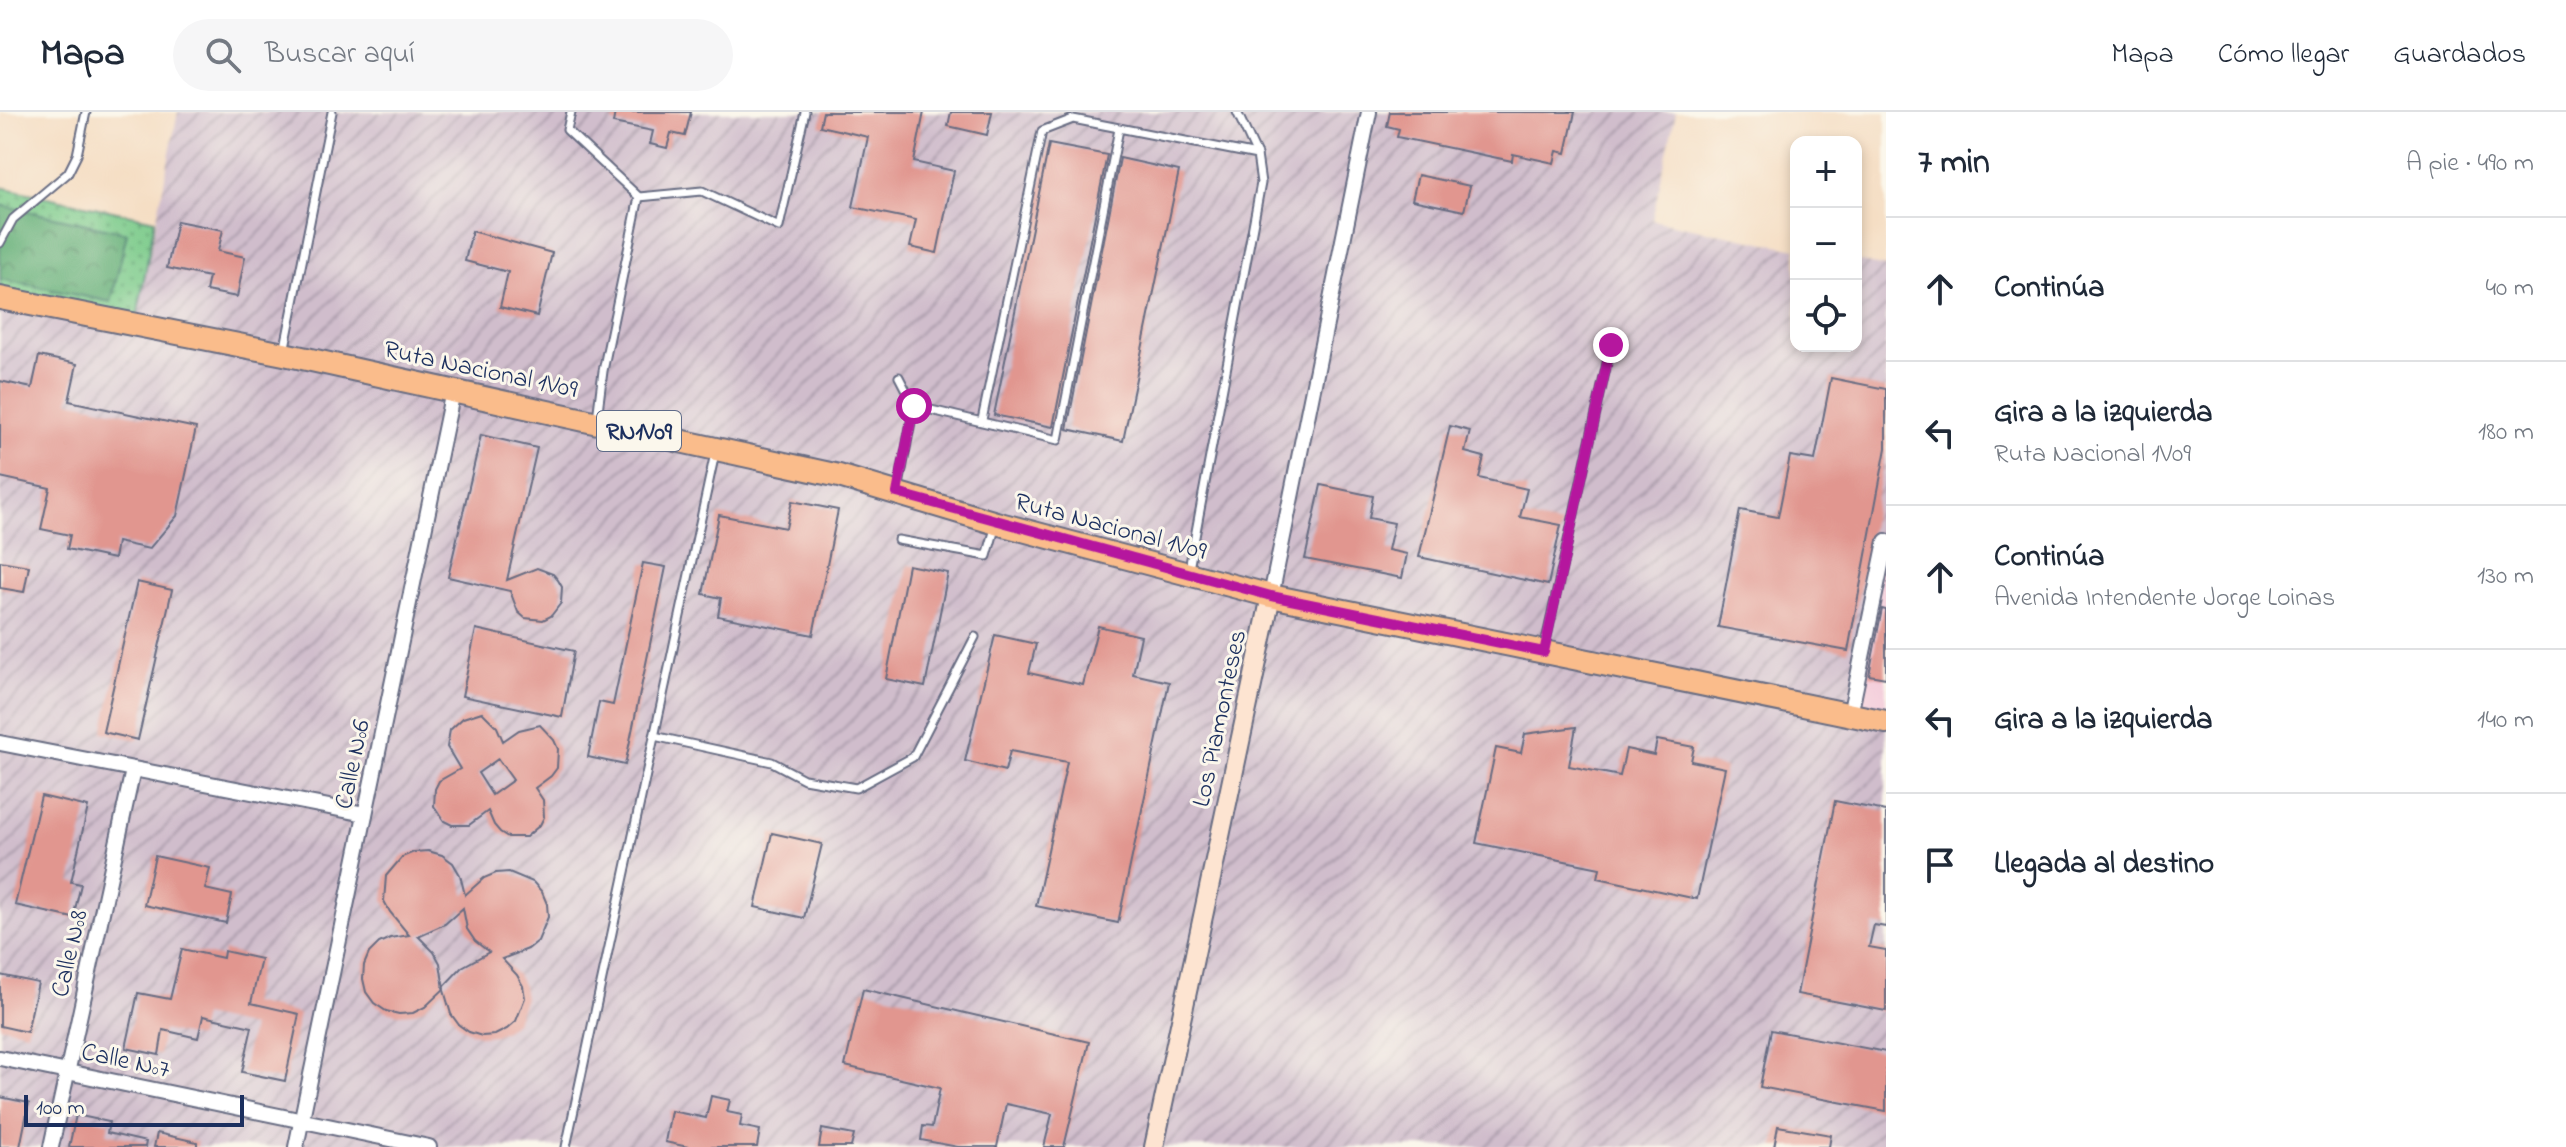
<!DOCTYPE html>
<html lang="es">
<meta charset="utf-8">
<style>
body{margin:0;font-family:"Indie Flower",sans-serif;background:#f6f6f7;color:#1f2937}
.controls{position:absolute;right:24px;top:24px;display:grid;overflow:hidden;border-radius:16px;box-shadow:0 4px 12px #0003}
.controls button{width:72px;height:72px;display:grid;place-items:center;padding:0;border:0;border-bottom:2px solid #e0e1e3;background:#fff;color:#1f2937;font:40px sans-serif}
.scale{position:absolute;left:24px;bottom:20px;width:220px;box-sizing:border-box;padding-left:8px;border:4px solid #1b2f5e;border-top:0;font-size:22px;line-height:28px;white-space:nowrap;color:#1b2f5e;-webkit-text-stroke:6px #fbf7ec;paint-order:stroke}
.stop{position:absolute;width:24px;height:24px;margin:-18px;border:6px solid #b5179e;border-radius:50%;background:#fff}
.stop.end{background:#b5179e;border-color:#fff;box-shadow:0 2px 8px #0008}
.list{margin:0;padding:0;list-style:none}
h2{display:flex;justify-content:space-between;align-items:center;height:104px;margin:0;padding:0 32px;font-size:34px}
h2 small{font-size:26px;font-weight:400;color:#747a83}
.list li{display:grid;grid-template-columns:52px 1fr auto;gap:24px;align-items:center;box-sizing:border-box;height:144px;padding:0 32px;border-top:2px solid #e0e1e3}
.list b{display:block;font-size:30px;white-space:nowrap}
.list p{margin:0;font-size:26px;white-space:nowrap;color:#747a83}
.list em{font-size:26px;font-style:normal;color:#747a83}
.icon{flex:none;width:44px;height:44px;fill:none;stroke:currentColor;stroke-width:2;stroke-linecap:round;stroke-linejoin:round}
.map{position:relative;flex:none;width:1886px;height:1035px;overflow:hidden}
header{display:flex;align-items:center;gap:48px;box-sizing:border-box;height:112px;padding:0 40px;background:#fff;border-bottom:2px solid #e0e1e3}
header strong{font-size:38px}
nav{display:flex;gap:44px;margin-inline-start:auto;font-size:28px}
.search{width:560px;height:72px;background:#f6f6f7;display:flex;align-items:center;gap:20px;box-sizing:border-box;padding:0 28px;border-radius:44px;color:#747a83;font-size:30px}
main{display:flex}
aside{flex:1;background:#fff}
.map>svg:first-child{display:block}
</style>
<header>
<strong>Mapa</strong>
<div class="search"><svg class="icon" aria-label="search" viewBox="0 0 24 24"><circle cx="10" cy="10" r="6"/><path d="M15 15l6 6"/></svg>Buscar aquí</div>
<nav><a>Mapa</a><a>Cómo llegar</a><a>Guardados</a></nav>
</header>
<main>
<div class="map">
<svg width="1886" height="1035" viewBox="0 0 1886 1035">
<defs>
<pattern id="industrial-furrows" width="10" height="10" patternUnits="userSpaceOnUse" patternTransform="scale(2)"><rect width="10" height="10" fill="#d0bdcc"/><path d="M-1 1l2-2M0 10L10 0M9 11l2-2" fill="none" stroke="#a89aa9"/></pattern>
<pattern id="grass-dots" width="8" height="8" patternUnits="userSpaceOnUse" patternTransform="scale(2)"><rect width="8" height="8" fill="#7bcb8b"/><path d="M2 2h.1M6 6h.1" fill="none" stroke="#64a575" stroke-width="1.8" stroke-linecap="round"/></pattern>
<pattern id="forest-crowns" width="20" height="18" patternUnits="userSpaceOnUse" patternTransform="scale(2)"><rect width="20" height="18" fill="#64af77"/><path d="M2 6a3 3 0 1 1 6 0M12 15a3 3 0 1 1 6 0" fill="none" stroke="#528f65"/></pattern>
</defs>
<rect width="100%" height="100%" fill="#fbf7ec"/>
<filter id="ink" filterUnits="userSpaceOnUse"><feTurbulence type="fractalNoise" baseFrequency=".0125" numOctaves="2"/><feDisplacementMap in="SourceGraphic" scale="16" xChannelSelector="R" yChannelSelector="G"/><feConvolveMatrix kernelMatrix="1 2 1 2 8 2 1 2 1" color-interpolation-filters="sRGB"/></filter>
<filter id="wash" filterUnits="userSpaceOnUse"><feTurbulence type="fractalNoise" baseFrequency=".006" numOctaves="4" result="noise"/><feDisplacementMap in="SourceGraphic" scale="32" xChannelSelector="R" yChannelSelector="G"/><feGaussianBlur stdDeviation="1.8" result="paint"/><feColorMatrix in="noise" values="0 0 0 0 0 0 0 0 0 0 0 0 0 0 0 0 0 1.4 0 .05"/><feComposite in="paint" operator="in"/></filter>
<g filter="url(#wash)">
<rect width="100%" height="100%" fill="#f5dec4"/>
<path fill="#f4cfdc" d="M1886 429V610L1850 603Z"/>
<path fill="url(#industrial-furrows)" d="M178 0H1676L1652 108 1796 137V234H1856V149L1886 155V429L1850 603 1886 610V1035H0V193L134 222Z"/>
<path fill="url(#grass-dots)" stroke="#4b7d74" stroke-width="2" d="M0 75 155 108 134 222 0 187Z"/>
<path fill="url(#forest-crowns)" stroke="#406f6a" stroke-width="2" d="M0 93 127 121 111 190 0 167Z"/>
<g id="blocks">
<g fill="#e1968f" fill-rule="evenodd">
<path d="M615 0H691L685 24 671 21 667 36 650 32 653 19 613 11Z"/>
<path d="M823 0H924L914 50 954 59 937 141 910 135 916 108 853 95 868 25 820 14Z"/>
<path d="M951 0H992L987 23 948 14Z"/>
<path d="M1390 0H1575L1566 41 1557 39 1554 51 1513 42 1512 49 1397 25 1399 17 1387 14Z"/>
<path d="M1049 32 1107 43 1053 315 994 303Z"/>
<path d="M1120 46 1179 59 1123 329 1067 317Z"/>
<path d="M1418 63 1470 74 1464 99 1412 88Z"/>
<path d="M177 109 223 118 218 139 245 145 237 185 206 179 209 165 167 156Z"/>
<path d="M472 119 552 141 537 204 500 195 508 160 465 149Z"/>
<path d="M39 244 77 252 69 289 196 316 177 404 149 437 117 430 114 447 67 437 70 423 41 417 50 376 0 365V269L32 276Z"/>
<path d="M1831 266 1886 277V336L1848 539 1718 515 1740 398 1778 405 1790 344 1815 348Z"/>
<path d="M1450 314 1470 319 1465 340 1484 345 1479 366 1527 377 1520 405 1561 413 1548 473 1419 445Z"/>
<path d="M481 323 537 336 507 468 537 456 553 462 558 468 562 475 561 491 551 504 543 508 525 506 518 500 510 479 448 465Z"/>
<path d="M1321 373 1373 384 1369 406 1394 411 1388 438 1407 442 1402 466 1305 447Z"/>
<path d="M792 389 838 398 813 523 718 504 721 486 703 482 719 403 786 416Z"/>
<path d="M0 449 29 454 24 480 0 476Z"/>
<path d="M643 451 666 455 625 653 588 645 599 590 613 593Z"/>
<path d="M908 453 948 461 925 575 886 567Z"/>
<path d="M137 470 172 478 138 628 103 620Z"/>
<path d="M1882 497 1886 498V566L1869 563Z"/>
<path d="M1098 514 1141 524 1133 562 1169 570 1118 811 1036 794 1067 650 1010 639 1005 659 965 649 995 523 1036 532 1029 561 1083 573Z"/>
<path d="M476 517 574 539 562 605 462 584Z"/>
<path d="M482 600 497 615 503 629 519 618 540 613 554 628 558 637 557 656 551 664 535 676 543 688 544 705 540 713 526 725H508L500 720 494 713 488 699 469 713H452L444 709 434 694 435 677 439 669 460 657 447 635 450 618 463 606ZM498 647 513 668 492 683 478 661Z"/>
<path d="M1576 615 1569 654 1620 664 1626 637 1654 643 1657 628 1694 635 1691 649 1725 656 1697 787 1598 766 1600 756 1476 731 1496 636 1521 641 1525 622Z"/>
<path d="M41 684 88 695 71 770 81 772 73 806 15 793Z"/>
<path d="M1835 689 1886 699V815L1874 813 1869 835 1886 838V899L1797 882Z"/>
<path d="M772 721 822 732 804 806 755 795Z"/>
<path d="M428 739 442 743 453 751 460 763 465 783 484 766 496 761 509 760 533 770 542 780 547 792 548 805 538 829 528 837 502 847 517 863 523 874 525 886 516 909 507 917 495 923 482 924 469 920 459 913 451 902 443 875 462 855 489 840 475 829 467 817 463 796 445 812 418 824 434 840 440 851 444 877 425 895 413 901 399 902 386 899 374 891 366 880 363 867 364 853 369 841 379 831 390 826 409 823 390 800 384 789 386 764 402 745 414 740Z"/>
<path d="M155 744 210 756 205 777 232 783 226 811 144 793Z"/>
<path d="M182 837 223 846 224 839 261 847 251 891 299 902 285 969 242 960 252 915 203 904 198 926 163 918 159 943 126 936 138 881 170 887Z"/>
<path d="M0 863 38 871 27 920 0 914Z"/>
<path d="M863 877 1089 930 1064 1035H1044L1052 1002 1006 992 997 1035H958L921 1028 923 1014 932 1015 940 976 845 954Z"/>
<path d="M1771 918 1886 940V999L1760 975Z"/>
<path d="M711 984 730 988 727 1000 742 1003 740 1014 760 1018 757 1035H688L665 1030 671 999 706 1006Z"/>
<path d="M0 985 29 991 20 1035H0Z"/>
<path d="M76 1003 109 1010 107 1021 146 1030 145 1035H69Z"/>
<path d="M1778 1014 1831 1023 1829 1035H1774Z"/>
<path d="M822 1017 854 1023 851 1035H819Z"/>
<path d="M157 1021 197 1030V1035H154Z"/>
</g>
</g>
</g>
<g filter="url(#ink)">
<use href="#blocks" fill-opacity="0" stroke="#676c82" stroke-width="2"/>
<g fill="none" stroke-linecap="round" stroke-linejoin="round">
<defs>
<g id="service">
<path d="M571 0 567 18 639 85 603 259 597 307"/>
<path d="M1237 0 1257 43"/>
<path d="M639 85 702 79 779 115 805 0"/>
<path d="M0 131 13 107 68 61 77 43 86 0"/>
<path d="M284 240 332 0"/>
<path d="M899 265 914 294 1058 328 1119 17"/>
<path d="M982 308 1042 19 1073 7 1257 43 1261 71 1189 457"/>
<path d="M898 379 914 294"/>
<path d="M898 428 987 444 996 413"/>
<path d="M1544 538 1611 233"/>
<path d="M654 624 772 650 804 667 856 676 913 645 975 525"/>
<path d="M566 1035 715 341"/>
</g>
<g id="minor">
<path d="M1271 484 1369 0"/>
<path d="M1850 603 1886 429"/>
<path d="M0 631 365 702"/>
<path d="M0 946 429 1035"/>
<path d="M51 1035 133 658"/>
<path d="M296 1035 453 279"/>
</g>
<path id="secondary" d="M1154 1035 1271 484"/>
<path id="primary" d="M0 186 284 242 839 364 996 411 1271 484 1886 610"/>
</defs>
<use href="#service" stroke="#676c82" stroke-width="11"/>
<use href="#minor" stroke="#676c82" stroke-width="18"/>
<use href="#secondary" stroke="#676c82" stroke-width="22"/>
<use href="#primary" stroke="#676c82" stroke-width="26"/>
<use href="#service" stroke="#fff" stroke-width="7"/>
<use href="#minor" stroke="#fff" stroke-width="14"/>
<use href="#secondary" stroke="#fde4d1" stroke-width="18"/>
<use href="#primary" stroke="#fabc8b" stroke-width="22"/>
</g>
</g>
<g fill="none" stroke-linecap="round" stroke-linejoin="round" filter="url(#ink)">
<path stroke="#b5179e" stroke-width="10" d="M914 294 897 381 1271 484 1544 540 1611 233"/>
</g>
<g text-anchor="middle" stroke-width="6" stroke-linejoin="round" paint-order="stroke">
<rect fill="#fbf7ec" stroke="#5e6b89" stroke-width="2" x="597" y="299" width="84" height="40" rx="6"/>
<g font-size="24" font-weight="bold" fill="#1b2f5e">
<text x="639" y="327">RN1V09</text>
</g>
<g font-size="26" fill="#1b2f5e" stroke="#fbf7ec">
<text transform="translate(481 256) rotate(12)" y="9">Ruta Nacional 1V09</text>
<text transform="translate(1111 413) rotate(15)" y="9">Ruta Nacional 1V09</text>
<text transform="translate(1218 606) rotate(-78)" y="9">Los Piamonteses</text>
<text transform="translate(351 652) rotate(-78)" y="9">Calle Nº6</text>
<text transform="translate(68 841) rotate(-77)" y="9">Calle Nº8</text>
<text transform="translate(126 947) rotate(12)" y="9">Calle Nº7</text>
</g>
</g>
</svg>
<div class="controls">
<button>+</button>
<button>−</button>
<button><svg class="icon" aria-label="locate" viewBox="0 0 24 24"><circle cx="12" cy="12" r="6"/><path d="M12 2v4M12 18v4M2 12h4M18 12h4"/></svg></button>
</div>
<div class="scale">100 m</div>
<div class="stop" style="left:914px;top:294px"></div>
<div class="stop end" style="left:1611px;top:233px"></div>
</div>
<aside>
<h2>7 min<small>A pie · 490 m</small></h2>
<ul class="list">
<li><svg class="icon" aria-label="ahead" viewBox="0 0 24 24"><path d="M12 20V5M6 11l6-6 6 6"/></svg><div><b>Continúa</b></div><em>40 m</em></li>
<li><svg class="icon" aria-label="left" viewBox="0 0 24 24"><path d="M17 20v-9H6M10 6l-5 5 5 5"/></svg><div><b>Gira a la izquierda</b><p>Ruta Nacional 1V09</p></div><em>180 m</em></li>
<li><svg class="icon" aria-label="ahead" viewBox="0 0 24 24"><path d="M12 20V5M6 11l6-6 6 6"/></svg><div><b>Continúa</b><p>Avenida Intendente Jorge Loinas</p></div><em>130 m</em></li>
<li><svg class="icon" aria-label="left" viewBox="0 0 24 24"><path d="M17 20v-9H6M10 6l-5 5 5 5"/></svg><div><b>Gira a la izquierda</b></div><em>140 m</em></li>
<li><svg class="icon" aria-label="arrive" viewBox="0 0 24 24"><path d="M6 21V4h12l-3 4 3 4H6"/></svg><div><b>Llegada al destino</b></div></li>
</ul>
</aside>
</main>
